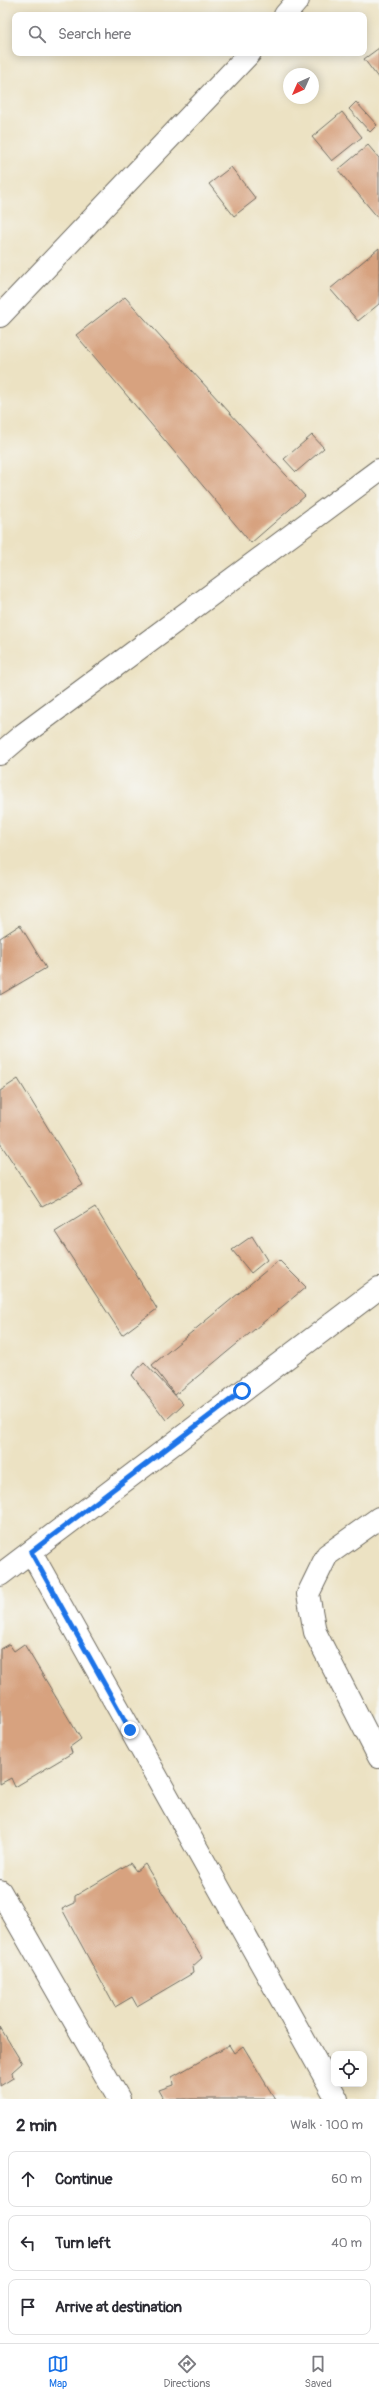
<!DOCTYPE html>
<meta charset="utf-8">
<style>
body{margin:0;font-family:Pangolin,sans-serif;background:#f2f2f3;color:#2b2b33}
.controls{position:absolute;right:12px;bottom:12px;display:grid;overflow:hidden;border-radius:8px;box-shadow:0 2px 10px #0003}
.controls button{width:36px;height:36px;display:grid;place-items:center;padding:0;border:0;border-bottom:1px solid #e1e1e2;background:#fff;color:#2b2b33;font:20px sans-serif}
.compass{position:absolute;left:283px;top:68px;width:36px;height:36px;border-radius:50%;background:#fff;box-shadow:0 2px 10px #0003;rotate:225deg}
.stop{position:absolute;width:12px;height:12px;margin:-9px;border:3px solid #1a73e8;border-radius:50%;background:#fff}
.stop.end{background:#1a73e8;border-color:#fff;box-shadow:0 1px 4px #0008}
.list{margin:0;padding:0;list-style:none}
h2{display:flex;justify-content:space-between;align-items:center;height:52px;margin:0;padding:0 16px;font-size:17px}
h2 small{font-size:13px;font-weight:400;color:#7c7c81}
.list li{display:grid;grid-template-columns:26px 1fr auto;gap:12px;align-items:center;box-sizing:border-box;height:56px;margin:0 8px 8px;padding:0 8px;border:1px solid #e1e1e2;border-radius:8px}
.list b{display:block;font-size:15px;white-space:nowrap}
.list em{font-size:13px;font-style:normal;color:#7c7c81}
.icon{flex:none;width:22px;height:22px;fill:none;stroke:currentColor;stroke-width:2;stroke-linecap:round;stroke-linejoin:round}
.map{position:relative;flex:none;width:379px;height:2099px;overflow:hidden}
.search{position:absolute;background:#fff;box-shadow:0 2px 10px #0003;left:12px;right:12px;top:12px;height:44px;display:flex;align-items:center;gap:10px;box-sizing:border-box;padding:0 14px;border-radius:8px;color:#7c7c81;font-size:15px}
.sheet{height:244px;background:#fff}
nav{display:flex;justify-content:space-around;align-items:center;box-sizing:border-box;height:56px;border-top:1px solid #e1e1e2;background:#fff;font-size:11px;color:#7c7c81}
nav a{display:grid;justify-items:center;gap:2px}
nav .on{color:#1a73e8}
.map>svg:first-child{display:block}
</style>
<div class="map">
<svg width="379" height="2099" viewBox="0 0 379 2099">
<rect width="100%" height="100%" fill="#f6f6f2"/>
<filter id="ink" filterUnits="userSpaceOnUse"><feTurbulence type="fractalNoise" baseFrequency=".025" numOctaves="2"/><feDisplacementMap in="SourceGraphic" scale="8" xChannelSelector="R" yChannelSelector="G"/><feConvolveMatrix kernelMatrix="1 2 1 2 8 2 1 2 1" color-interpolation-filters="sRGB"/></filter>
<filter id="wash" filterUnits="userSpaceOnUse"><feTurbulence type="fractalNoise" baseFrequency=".012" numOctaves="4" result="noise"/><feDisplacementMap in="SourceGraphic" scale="16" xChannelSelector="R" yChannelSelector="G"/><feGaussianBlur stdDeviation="0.9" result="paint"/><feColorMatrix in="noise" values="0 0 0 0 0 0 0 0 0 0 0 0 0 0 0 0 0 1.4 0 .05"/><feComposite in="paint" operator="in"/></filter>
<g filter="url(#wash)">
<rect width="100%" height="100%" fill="#ece2c3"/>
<g id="blocks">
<g fill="#d7a27f">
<path d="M379 48V79L364 59Z"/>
<path d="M356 102 377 125 370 132 349 109Z"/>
<path d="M342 112 362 137 332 161 312 137Z"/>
<path d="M368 145 379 158V219L338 170Z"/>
<path d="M231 167 256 199 234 216 209 184Z"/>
<path d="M379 248V304L358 321 330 289Z"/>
<path d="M125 297 305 496 251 543 76 335Z"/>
<path d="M312 435 324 448 296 472 284 459Z"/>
<path d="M20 925 46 968 0 995V938Z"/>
<path d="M18 1079 83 1185 42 1207 0 1143V1091Z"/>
<path d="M95 1207 157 1309 122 1335 55 1232Z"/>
<path d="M252 1236 267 1260 251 1273 232 1250Z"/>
<path d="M279 1260 306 1287 175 1395 152 1365Z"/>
<path d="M144 1362 183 1404 166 1420 132 1375Z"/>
<path d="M9 1644 14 1651 24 1644 81 1739 70 1747 72 1753 15 1787 11 1778 0 1784V1649Z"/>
<path d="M130 1863 136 1871 145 1864 202 1958 192 1967 193 1973 137 2006 132 1997 115 2007 62 1909 75 1903V1896Z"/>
<path d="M0 2027 22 2063 12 2072 13 2078 0 2086Z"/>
<path d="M229 2045 234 2053 243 2046 275 2099H164L159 2090 173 2085 172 2077Z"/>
</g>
</g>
</g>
<g filter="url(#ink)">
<use href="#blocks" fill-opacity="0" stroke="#6f6b60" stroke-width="1"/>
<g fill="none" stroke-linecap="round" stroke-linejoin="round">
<defs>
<g id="minor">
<path d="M285 15 298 0"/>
<path d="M0 316 250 53"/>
<path d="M0 754 21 736 379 470"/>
<path d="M379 1518 327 1555 308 1594 315 1632 379 1757"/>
<path d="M31 1552 337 2099"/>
<path d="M0 1575 379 1288"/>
<path d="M0 1891 119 2099"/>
</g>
</defs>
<use href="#minor" stroke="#6f6b60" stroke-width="24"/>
<use href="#minor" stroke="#fff" stroke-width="22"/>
</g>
</g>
<g fill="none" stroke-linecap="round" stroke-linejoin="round" filter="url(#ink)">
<path stroke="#1a73e8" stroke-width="5" d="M130 1730 31 1552 242 1391"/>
</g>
</svg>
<div class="controls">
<button><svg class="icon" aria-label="locate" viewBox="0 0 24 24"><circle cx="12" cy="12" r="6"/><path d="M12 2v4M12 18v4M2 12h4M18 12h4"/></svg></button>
</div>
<svg class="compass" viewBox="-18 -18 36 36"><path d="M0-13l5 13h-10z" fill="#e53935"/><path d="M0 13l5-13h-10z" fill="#7c7c81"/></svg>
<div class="stop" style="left:242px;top:1391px"></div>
<div class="stop end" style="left:130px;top:1730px"></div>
<div class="search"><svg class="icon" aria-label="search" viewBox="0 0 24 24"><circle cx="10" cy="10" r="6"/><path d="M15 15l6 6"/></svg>Search here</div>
</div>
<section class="sheet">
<h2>2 min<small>Walk · 100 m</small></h2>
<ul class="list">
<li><svg class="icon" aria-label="ahead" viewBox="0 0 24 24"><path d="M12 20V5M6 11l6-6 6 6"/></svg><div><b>Continue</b></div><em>60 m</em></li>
<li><svg class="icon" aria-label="left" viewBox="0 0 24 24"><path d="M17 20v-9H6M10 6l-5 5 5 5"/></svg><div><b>Turn left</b></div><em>40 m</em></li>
<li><svg class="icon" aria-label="arrive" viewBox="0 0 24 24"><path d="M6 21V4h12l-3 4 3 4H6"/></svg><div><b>Arrive at destination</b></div></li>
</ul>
</section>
<nav>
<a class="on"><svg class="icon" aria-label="map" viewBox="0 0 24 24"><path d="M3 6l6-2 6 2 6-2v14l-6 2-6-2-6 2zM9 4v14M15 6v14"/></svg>Map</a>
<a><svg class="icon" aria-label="directions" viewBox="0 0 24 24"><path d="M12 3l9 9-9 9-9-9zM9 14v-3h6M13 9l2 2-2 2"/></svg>Directions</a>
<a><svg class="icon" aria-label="saved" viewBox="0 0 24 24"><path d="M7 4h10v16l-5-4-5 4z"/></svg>Saved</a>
</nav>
